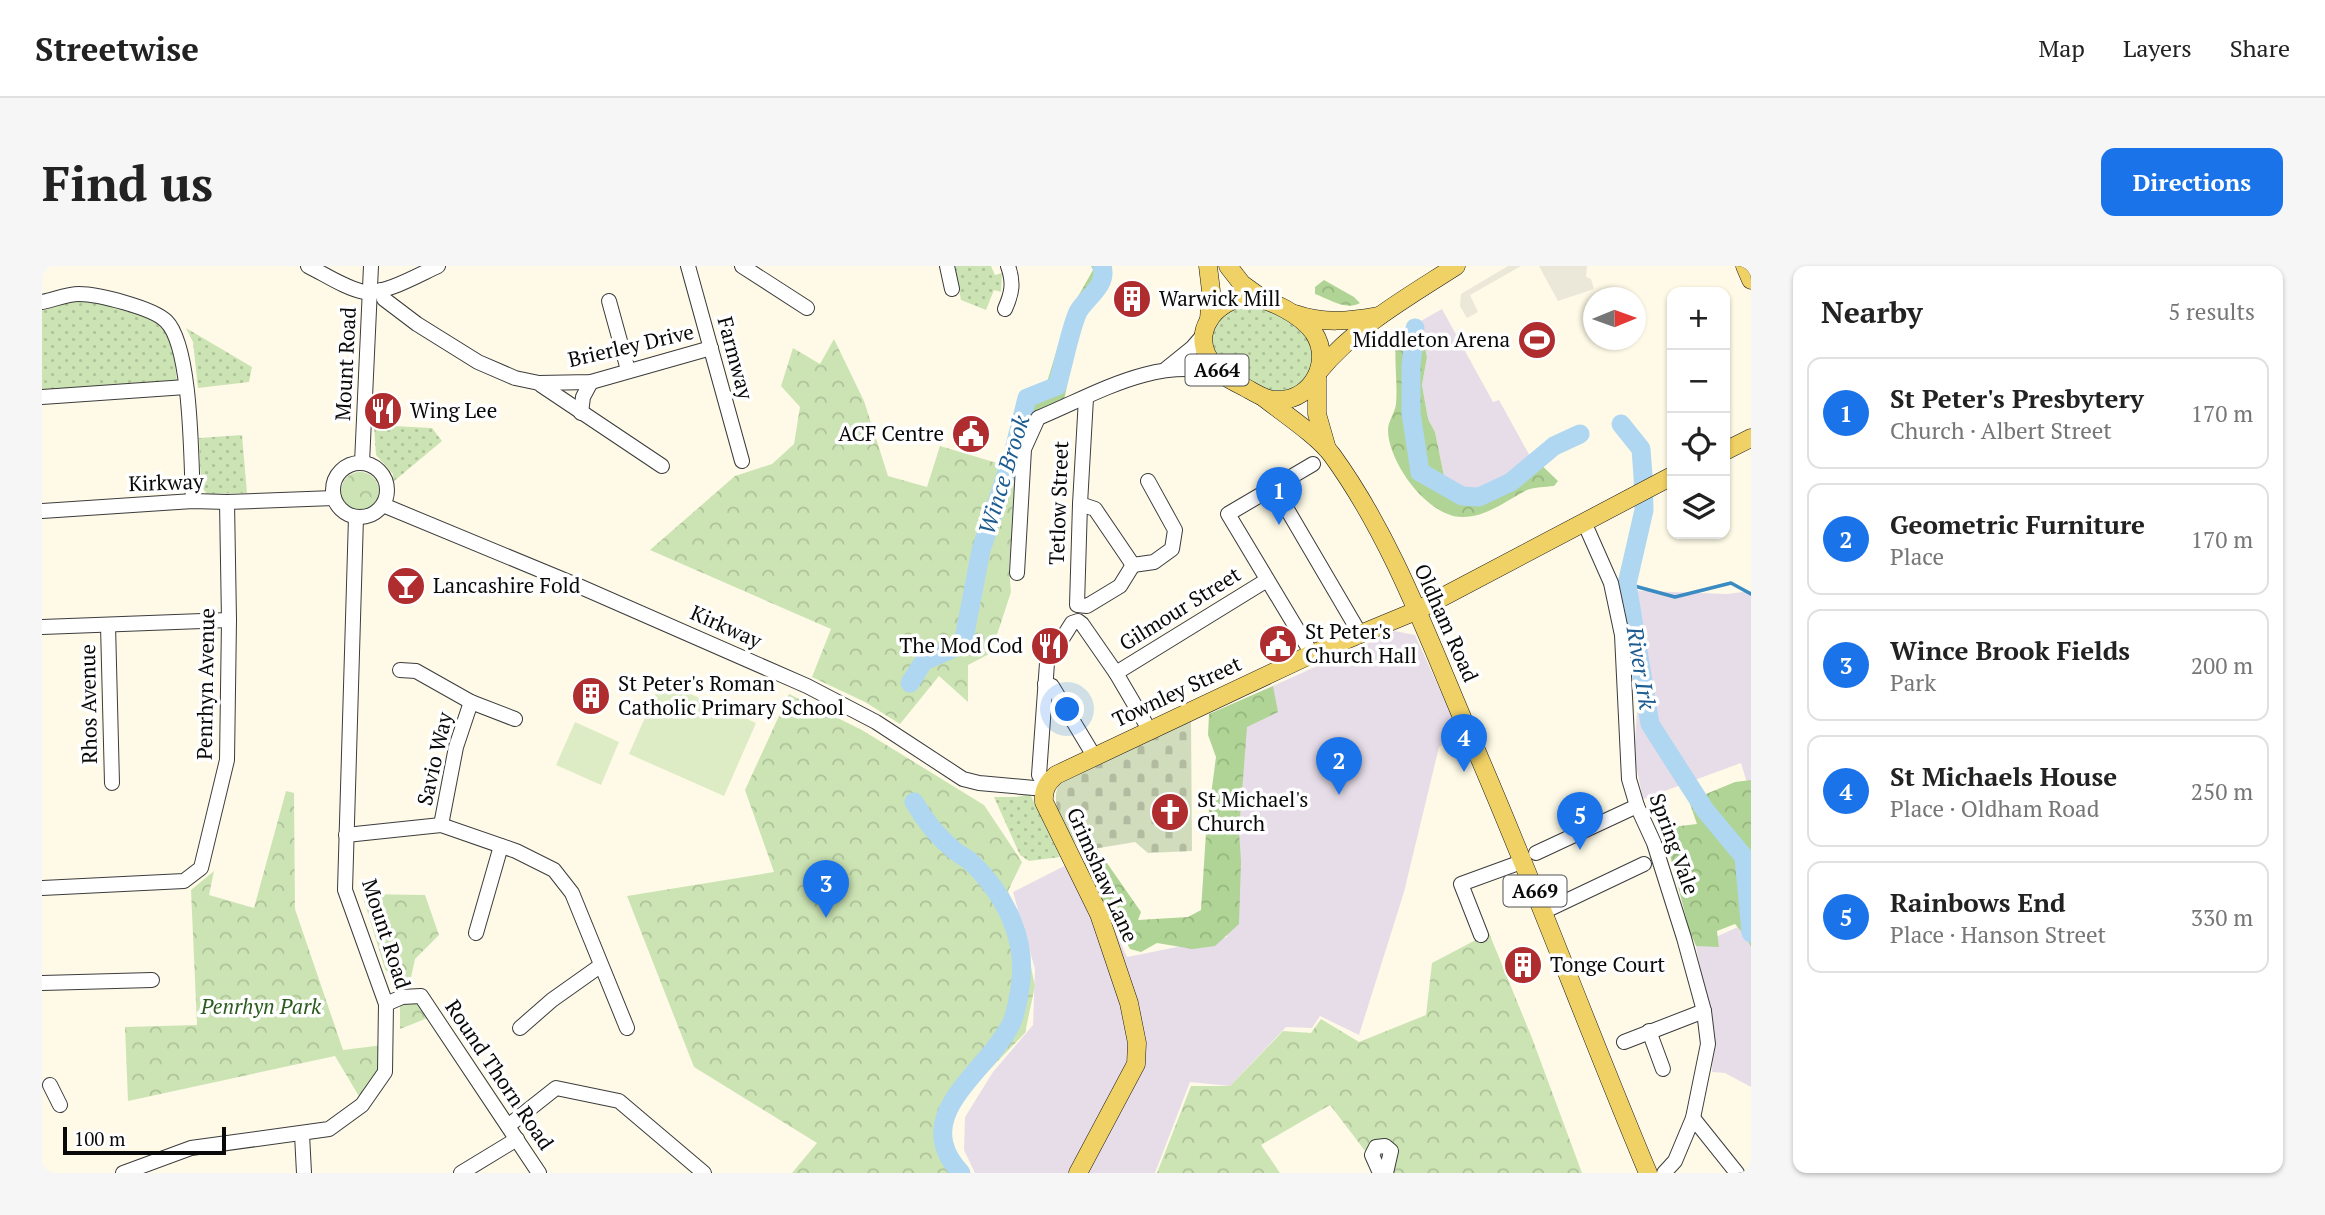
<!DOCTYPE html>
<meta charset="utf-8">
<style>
body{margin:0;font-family:"PT Serif",serif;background:#f6f6f6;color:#222}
.controls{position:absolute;right:21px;top:21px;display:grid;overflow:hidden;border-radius:14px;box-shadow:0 2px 5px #0004}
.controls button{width:63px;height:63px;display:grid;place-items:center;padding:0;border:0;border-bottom:2px solid #e0e0e0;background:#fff;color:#222;font:35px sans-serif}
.compass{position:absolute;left:1541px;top:21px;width:63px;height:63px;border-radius:50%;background:#fff;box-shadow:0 2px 5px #0004;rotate:89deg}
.scale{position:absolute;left:21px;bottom:18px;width:163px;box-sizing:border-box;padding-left:7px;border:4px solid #090909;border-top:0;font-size:19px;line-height:24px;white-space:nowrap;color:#090909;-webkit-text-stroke:5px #fff;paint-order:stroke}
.you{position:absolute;left:1026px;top:444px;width:24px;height:24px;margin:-18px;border:5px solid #fff;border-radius:50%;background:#1a73e8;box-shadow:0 0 0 10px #1a73e833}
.badge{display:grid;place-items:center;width:46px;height:46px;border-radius:50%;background:#1a73e8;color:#fff;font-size:23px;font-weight:700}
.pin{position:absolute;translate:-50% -58px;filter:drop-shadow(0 2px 4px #0008)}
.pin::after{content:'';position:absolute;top:37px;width:24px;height:21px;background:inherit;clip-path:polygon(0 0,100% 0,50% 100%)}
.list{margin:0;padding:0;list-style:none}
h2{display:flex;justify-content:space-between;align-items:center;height:91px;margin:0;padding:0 28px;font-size:30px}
h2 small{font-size:23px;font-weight:400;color:#767676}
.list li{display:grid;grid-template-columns:46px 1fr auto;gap:21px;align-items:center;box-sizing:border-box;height:112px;margin:0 14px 14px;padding:0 14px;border:2px solid #e0e0e0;border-radius:14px}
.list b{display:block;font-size:26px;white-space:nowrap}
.list p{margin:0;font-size:23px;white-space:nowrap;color:#767676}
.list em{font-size:23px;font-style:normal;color:#767676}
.icon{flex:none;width:38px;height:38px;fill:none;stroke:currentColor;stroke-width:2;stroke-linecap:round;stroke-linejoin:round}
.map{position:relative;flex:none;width:1709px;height:907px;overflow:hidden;border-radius:14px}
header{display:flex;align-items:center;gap:42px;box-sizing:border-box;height:98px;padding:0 35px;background:#fff;border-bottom:2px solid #e0e0e0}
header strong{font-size:33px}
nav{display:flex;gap:38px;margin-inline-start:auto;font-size:24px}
.intro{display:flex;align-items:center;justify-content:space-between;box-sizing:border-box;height:168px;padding:0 42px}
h1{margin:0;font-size:49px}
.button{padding:18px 32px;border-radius:14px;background:#1a73e8;color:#fff;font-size:24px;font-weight:700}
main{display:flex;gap:42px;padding:0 42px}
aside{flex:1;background:#fff;border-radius:14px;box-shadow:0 2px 5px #0004}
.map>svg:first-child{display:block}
</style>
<header>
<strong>Streetwise</strong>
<nav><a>Map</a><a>Layers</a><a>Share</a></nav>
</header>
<div class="intro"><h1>Find us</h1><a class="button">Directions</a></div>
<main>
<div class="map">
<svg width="1709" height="907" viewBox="0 0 1709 907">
<defs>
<pattern id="grass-dots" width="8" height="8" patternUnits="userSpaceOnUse" patternTransform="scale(1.75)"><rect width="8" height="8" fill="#cce4b4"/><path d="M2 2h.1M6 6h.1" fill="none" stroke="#aec299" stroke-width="1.8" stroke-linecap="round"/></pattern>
<pattern id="forest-crowns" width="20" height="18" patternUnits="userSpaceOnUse" patternTransform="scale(1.75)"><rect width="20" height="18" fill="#b0d495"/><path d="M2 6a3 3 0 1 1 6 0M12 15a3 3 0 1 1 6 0" fill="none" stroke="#96b57f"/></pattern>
<pattern id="cemetery-stones" width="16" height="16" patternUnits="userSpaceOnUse" patternTransform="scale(1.75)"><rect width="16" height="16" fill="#d1dcbc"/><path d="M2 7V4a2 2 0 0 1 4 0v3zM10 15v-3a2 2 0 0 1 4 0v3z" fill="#b2bba0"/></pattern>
<pattern id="park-crowns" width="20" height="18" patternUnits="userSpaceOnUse" patternTransform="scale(1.75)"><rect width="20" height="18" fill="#cce4b4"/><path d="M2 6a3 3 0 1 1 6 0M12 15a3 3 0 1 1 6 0" fill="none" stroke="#aec299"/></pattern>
</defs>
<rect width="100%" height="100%" fill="#fefae7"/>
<g fill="#e7dde8">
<path d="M1400 43 1451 136 1457 134 1489 192 1441 223 1417 224 1402 210 1393 166 1386 153 1380 119 1385 91 1377 56Z"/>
<path d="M1579 324 1685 328 1709 325V530L1699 497 1601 533 1592 490 1595 446Z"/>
<path d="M1353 365 1373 369 1418 468 1397 481 1362 626 1317 769 1278 750 1270 762 1244 761 1188 820 1148 816 1113 907H933L922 884 923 851 951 806 991 759 993 703 971 626 1040 591 1085 691 1185 671 1187 613 1202 433Z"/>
<path d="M1709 655V821L1683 807 1670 806 1671 776 1654 680Z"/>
</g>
<g fill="url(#grass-dots)">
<path d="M913 0H949L953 9 960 7 959 26 952 24 944 44 919 34Z"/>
<path d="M28 33C60 37 116 42 129 76 133 87 133 102 135 114L0 125V41Z"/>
<path d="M1208 37C1234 44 1287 70 1269 105 1265 111 1261 118 1255 121 1250 123 1244 126 1239 127 1228 128 1218 121 1209 116 1201 112 1193 108 1185 103 1166 89 1166 63 1183 46 1188 41 1200 40 1208 37Z"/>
<path d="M144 62 210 101 207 116 156 122 151 76Z"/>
<path d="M332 159 390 162 400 175 351 216V208L334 189Z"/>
<path d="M200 169 205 227 165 228 159 220 157 172Z"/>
<path d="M988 528 1018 591 987 595 978 589 952 531H975Z"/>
</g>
<g fill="url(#forest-crowns)">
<path d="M1049 0H1059L1063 15 1060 25 1039 55 1022 134 993 152 976 153 986 128 1000 124 1006 113 1025 50 1051 4Z"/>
<path d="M1282 14 1312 31 1318 37C1304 45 1287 33 1273 28V21Z"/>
<path d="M1377 56 1385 91 1380 119 1386 153 1393 166 1402 210 1417 224 1441 223 1491 191 1516 215 1512 220C1503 221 1493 221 1485 224 1465 234 1445 251 1421 251 1386 252 1346 196 1346 164 1346 155 1353 147 1354 138 1356 114 1351 91 1355 68Z"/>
<path d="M1231 420 1236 446 1205 461 1197 565 1199 595 1197 658 1173 680 1151 683 1115 677 1099 686 1088 683 1042 601 1049 574 1099 646 1096 654 1146 651 1159 644 1164 567 1174 491 1166 469 1167 448Z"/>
<path d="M1709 514V681L1704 671 1693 658 1675 665 1677 681 1654 680 1647 663 1621 562 1655 558 1647 535 1693 516Z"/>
</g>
<path fill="url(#cemetery-stones)" d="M1149 453 1150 585 1106 587 1093 576 1039 585C1028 568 1009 545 1015 523 1017 518 1022 513 1025 509Z"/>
<g fill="url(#park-crowns)">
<path d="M792 73 822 135 846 210 885 221 898 180 975 203 967 302 969 326 949 387 926 399V436L897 410 858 458 823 436 770 411 789 363 608 284 693 210 730 198 752 178 758 141 739 120 751 82 778 98Z"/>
<circle cx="318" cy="225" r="19"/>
<path d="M747 428 820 464 942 539 980 596 966 625 983 673 993 720 983 767 921 831 904 861 913 893 922 907H750L775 877 652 801 585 630 732 606 703 524Z"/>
<path d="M244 525 252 527 253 643 301 784 341 779 340 804 318 832 293 790 86 835 83 761 155 759 149 624 172 605 167 629 212 642Z"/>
<path d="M320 628 383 629 397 669 373 693 368 716 353 718 343 703Z"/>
<path d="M1447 667 1490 772 1540 907H1340L1288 839 1219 879 1238 907H1115L1149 820H1188L1241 765 1269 767 1279 753 1317 776 1384 749 1390 697Z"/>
<path d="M376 735 388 751 358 763V738Z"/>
</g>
<g fill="#deecc5">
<path d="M619 415 714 457 682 530 587 488Z"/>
<path d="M533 456 577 476 559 519 514 499Z"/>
</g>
<g fill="#ebe7d9">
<path d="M1466 0H1479L1428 29 1436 46 1425 52 1418 40 1419 28Z"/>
<path d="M1497 0H1545L1544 11 1549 13 1552 23 1516 35Z"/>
</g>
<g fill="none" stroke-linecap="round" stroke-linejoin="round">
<path stroke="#3b8bc3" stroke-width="3.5" d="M1585 318 1633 331 1689 317 1709 328"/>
<g stroke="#afd7f1" stroke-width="19">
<path d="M1373 62 1369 100V147L1378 206 1420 230 1437 231 1469 216 1512 180 1538 168"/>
<path d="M1579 158 1599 183 1601 210 1602 244 1585 318 1608 458 1663 544 1702 591 1709 667"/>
<path d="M868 417 882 395 921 378 939 284 971 188 985 132 1015 120C1021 101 1028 63 1036 46 1044 31 1066 20 1060 0"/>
<path d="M872 536C883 555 896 571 913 585 918 589 925 592 930 597 964 630 986 675 978 722 976 733 974 748 969 758 945 807 865 849 919 907"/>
</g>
<defs>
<g id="minor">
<path d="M266 0C284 9 303 22 322 26 342 29 378 8 396 0"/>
<path d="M646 0 700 195"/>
<path d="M700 0 765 42"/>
<path d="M905 0 910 23"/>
<path d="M339 24 342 33 375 58 436 96 473 112 497 117 549 116 669 82"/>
<path d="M567 35 586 104"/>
<path d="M0 36C11 34 25 28 37 28 56 28 111 42 124 55 150 80 149 197 151 235"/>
<path d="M963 43C970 27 972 17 966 0"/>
<path d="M1124 103 1150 82 1163 67"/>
<path d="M499 119 620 200"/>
<path d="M0 131 144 121"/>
<path d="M1044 132 1038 238 1035 339 1045 340 1078 320 1091 299"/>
<path d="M539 147 541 131 549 116"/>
<circle cx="318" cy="224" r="27"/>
<path d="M320 197 329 0"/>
<path d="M1232 221 1317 366"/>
<path d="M1038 238 1053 243 1091 299"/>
<path d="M341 239 539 321 765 420 834 456 921 513 937 517 1003 523"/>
<path d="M0 245 151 235 185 236 292 232"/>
<path d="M1542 256 1569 317 1580 369 1587 513 1595 540 1612 577 1642 672 1662 745 1666 778 1651 852 1633 895 1622 907"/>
<path d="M1091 299 1112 296 1130 283 1133 264 1106 215"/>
<path d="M975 307 982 183 996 152C1054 128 1115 89 1179 108"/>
<path d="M66 359 70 517"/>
<path d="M0 361 187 354"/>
<path d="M1270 388 1186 248 1271 198"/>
<path d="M358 404 374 405 429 436 473 453"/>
<path d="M1074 407 1225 314"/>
<path d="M1003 418 1010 420 1052 490"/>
<path d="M1006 518 1002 517 997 509 1005 397 1030 357 1036 355 1040 358 1074 407 1108 465"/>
<path d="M399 559 414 481 429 436"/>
<path d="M304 569 399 559 474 585 512 604 530 627 585 762"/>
<path d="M1494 587 1595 540"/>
<path d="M0 622 142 615 159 602 185 494 187 354 185 236"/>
<path d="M1501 646 1602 598"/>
<path d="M434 667 459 580"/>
<path d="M1439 669 1419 618 1482 595"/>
<path d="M0 717 110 714"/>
<path d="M344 738 360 731 379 730 497 907"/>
<path d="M478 762 510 734 558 700"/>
<path d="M1607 765 1621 803"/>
<path d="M1582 776 1662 745"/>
<path d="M8 819 18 839"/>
<path d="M1651 852 1695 907"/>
<path d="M466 860 514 822 577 835 662 907"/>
<path d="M260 868 262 907"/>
<path d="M81 907 149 882 287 863 320 839 343 806 344 738 303 624 314 251"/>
<path d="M419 907 475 873"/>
<path d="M1338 907 1330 889 1334 881 1343 880 1349 885 1344 907"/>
</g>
<g id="major">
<path d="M1166 0 1169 25 1167 54"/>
<path d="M1186 0 1200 18 1218 31"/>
<path d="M1703 0 1709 14"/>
<path d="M1209 30C1230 35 1259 48 1272 67 1290 95 1271 133 1238 134 1225 135 1215 128 1204 122 1193 116 1181 111 1173 101 1145 69 1172 33 1209 30Z"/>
<path d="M1253 48C1281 58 1308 55 1336 50"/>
<path d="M1277 105C1314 60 1366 31 1414 0"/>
<path d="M1275 111V148L1285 183"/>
<path d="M1221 131C1241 147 1276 170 1290 189 1351 273 1387 375 1428 470 1491 614 1545 762 1606 907"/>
<path d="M1683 185 1709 172"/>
<path d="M1036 907 1094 798 1095 777 1087 737 1057 648 1002 536C1001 524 1005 517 1014 509L1270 388 1374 345 1630 210"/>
</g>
</defs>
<use href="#minor" stroke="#3c3c3c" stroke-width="16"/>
<use href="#major" stroke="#1a1a1a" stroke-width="19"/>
<use href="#minor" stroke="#fff" stroke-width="14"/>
<use href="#major" stroke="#f0d165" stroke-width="18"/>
</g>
<defs>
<symbol id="building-disc" viewBox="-11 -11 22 22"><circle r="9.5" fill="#af2c2f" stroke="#fff"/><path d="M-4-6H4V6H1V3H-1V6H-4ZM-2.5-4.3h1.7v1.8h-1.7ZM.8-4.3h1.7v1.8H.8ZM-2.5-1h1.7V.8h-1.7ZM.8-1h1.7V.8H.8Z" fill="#fff"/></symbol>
<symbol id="stadium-disc" viewBox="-11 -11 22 22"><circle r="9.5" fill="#af2c2f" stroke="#fff"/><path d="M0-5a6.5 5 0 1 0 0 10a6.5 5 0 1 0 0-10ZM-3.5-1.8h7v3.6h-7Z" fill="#fff"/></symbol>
<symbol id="restaurant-disc" viewBox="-11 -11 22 22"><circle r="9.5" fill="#af2c2f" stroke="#fff"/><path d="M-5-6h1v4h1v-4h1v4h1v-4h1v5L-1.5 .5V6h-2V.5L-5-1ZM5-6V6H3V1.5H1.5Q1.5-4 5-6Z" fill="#fff"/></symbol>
<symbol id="civic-disc" viewBox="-11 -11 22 22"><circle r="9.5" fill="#af2c2f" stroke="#fff"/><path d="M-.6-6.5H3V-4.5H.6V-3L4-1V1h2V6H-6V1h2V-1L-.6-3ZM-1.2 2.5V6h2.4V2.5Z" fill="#fff"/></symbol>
<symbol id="bar-disc" viewBox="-11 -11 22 22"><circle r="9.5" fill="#af2c2f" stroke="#fff"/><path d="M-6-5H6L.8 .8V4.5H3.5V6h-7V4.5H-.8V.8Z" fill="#fff"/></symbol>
<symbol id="church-disc" viewBox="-11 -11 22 22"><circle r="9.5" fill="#af2c2f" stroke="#fff"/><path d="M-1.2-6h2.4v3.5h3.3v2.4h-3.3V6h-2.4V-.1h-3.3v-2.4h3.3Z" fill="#fff"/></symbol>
</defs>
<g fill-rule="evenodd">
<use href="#building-disc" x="1068" y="11" width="44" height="44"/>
<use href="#stadium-disc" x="1473" y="52" width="44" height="44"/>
<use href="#restaurant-disc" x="319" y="123" width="44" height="44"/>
<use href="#civic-disc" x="907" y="146" width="44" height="44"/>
<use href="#bar-disc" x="342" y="298" width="44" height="44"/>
<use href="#civic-disc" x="1214" y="356" width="44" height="44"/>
<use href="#restaurant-disc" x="986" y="358" width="44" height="44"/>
<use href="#building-disc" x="527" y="408" width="44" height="44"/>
<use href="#church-disc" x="1106" y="524" width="44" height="44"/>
<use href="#building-disc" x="1459" y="677" width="44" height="44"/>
</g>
<g text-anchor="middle" stroke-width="7" stroke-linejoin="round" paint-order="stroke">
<g fill="#fff" stroke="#535353" stroke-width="2">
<rect x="1143.5" y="88.5" width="63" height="31" rx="5"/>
<rect x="1461.5" y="609.5" width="63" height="31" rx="5"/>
</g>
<g font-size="19" font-weight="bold" fill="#090909">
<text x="1175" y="111">A664</text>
<text x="1493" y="632">A669</text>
</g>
<g font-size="21" fill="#090909" stroke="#fff" text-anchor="start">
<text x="1117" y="40">Warwick Mill</text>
<text x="1468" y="81" text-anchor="end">Middleton Arena</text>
<text x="368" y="152">Wing Lee</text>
<text x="902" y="175" text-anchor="end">ACF Centre</text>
<text x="391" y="327">Lancashire Fold</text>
<text x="1263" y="373">St Peter's<tspan x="1263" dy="24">Church Hall</tspan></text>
<text x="981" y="387" text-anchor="end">The Mod Cod</text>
<text x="576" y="425">St Peter's Roman<tspan x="576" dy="24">Catholic Primary School</tspan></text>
<text x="1155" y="541">St Michael's<tspan x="1155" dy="24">Church</tspan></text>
<text x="1508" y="706">Tonge Court</text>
</g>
<g font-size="21" fill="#090909" stroke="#fff">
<text transform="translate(589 80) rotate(-13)" y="7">Brierley Drive</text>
<text transform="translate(693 92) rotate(75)" y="7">Farmway</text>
<text transform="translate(304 98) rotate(-87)" y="7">Mount Road</text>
<text transform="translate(124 217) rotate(-2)" y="7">Kirkway</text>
<text transform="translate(1017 237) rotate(-88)" y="7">Tetlow Street</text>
<text transform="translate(1138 343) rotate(-32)" y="7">Gilmour Street</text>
<text transform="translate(1404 357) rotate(66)" y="7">Oldham Road</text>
<text transform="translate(684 361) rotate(24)" y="7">Kirkway</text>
<text transform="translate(164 418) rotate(-89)" y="7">Penrhyn Avenue</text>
<text transform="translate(1135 426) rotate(-25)" y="7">Townley Street</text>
<text transform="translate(47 438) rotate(-91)" y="7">Rhos Avenue</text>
<text transform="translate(393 493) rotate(-77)" y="7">Savio Way</text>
<text transform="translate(1632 578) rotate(70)" y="7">Spring Vale</text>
<text transform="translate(1060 609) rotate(66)" y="7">Grimshaw Lane</text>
<text transform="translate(344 668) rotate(72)" y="7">Mount Road</text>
<text transform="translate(457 809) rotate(56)" y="7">Round Thorn Road</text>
</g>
<g font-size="21" font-style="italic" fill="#2b5b1f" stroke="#fff">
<text x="219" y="748">Penrhyn Park</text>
</g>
<g font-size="23" font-style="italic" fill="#1c5c91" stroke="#fff">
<text transform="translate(962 209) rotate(-73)" y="8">Wince Brook</text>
<text transform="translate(1599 402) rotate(81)" y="8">River Irk</text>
</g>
</g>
</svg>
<div class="controls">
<button>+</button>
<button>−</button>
<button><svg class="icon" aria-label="locate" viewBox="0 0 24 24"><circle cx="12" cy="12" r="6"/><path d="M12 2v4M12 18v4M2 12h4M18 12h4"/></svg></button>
<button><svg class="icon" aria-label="layers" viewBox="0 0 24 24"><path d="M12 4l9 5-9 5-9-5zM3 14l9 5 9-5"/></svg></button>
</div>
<svg class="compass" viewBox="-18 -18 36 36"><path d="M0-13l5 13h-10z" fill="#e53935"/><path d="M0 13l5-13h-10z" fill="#767676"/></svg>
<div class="scale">100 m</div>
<div class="you"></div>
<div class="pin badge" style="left:1237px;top:259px">1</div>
<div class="pin badge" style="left:1297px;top:529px">2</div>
<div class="pin badge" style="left:784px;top:652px">3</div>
<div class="pin badge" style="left:1422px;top:506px">4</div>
<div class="pin badge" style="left:1538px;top:584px">5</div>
</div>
<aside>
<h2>Nearby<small>5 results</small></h2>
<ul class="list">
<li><span class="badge">1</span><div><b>St Peter's Presbytery</b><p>Church · Albert Street</p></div><em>170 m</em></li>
<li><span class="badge">2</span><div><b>Geometric Furniture</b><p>Place</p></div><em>170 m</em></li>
<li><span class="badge">3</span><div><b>Wince Brook Fields</b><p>Park</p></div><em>200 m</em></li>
<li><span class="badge">4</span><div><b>St Michaels House</b><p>Place · Oldham Road</p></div><em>250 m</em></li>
<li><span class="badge">5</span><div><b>Rainbows End</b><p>Place · Hanson Street</p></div><em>330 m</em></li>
</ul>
</aside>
</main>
